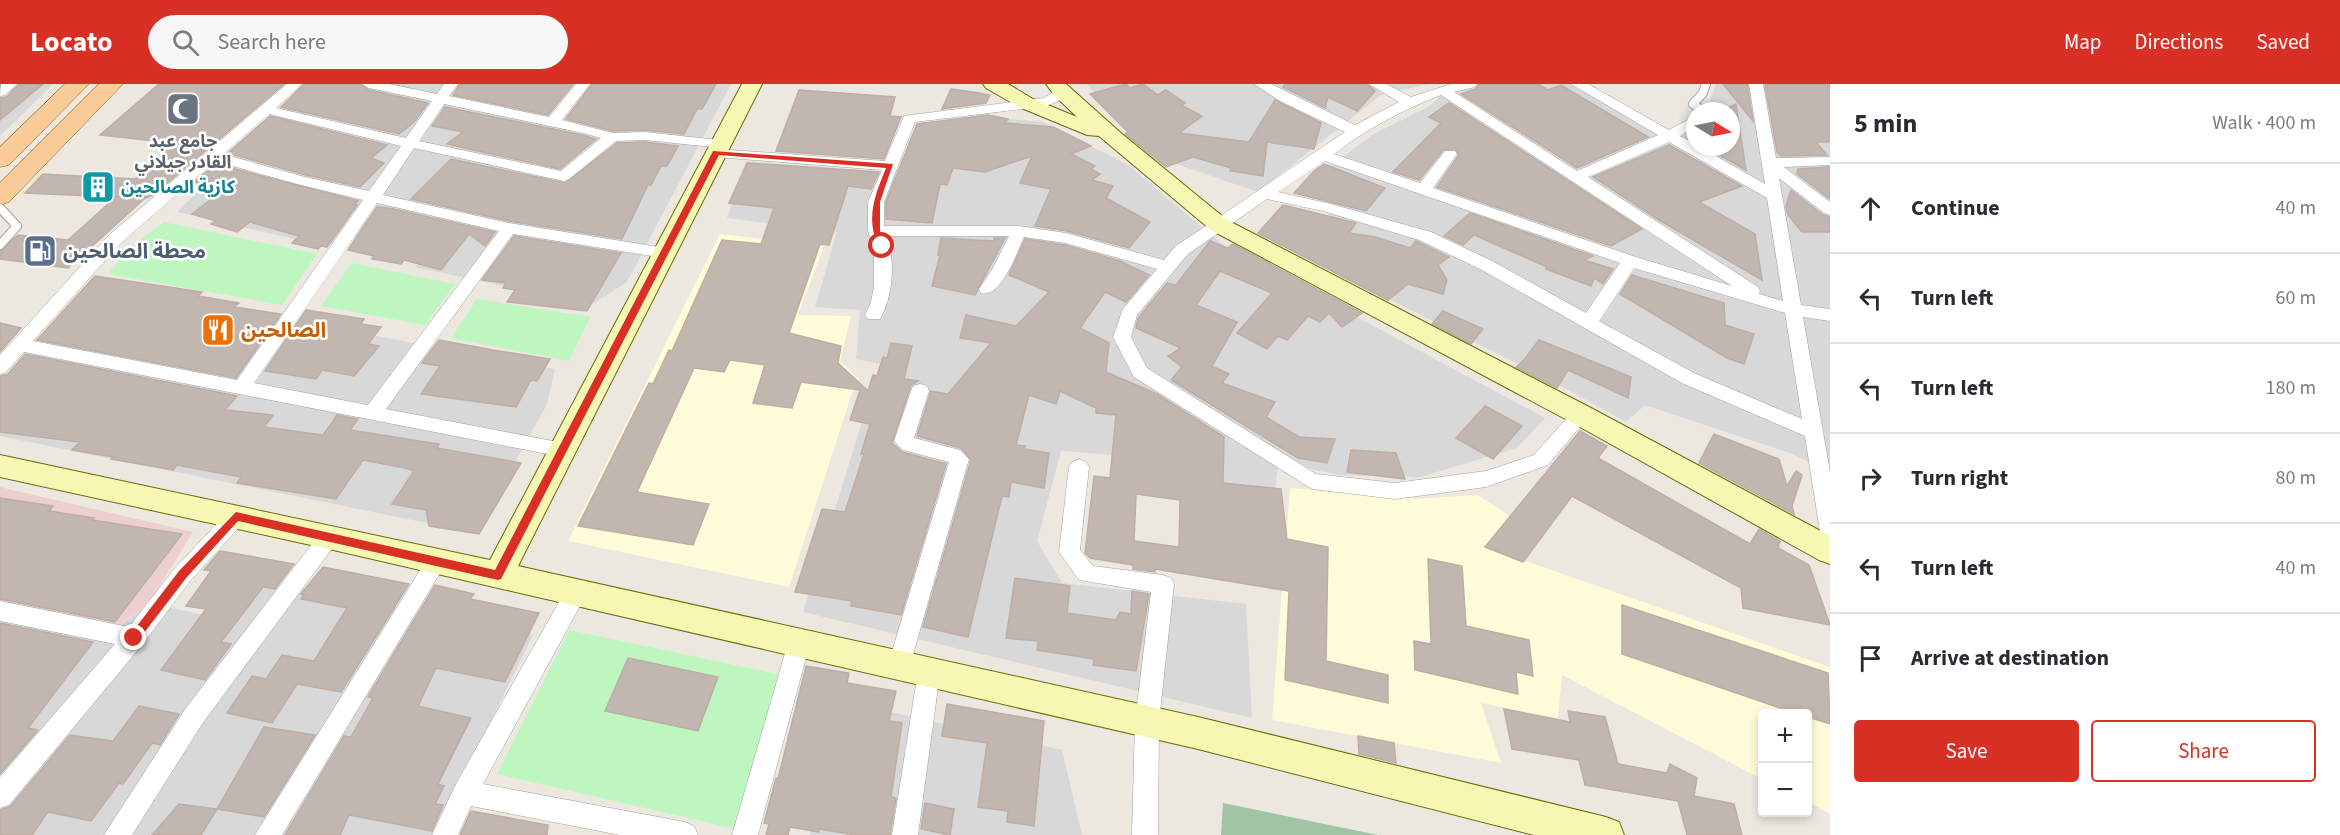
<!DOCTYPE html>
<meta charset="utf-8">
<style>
body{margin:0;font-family:"Source Sans 3","Noto Sans Arabic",sans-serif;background:#f7f7f7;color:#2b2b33}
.controls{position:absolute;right:18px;bottom:18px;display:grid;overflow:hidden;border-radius:6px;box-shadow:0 3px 9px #0003}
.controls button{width:54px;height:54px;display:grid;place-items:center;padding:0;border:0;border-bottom:2px solid #e1e1e2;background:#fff;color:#2b2b33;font:30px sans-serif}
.compass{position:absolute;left:1686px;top:18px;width:54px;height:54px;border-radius:50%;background:#fff;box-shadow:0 3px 9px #0003;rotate:100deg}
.stop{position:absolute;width:18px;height:18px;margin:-14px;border:4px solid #d93025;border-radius:50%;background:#fff}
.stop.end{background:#d93025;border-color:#fff;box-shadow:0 2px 6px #0008}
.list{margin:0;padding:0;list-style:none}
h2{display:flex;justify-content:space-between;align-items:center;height:78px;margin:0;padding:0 24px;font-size:26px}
h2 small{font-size:20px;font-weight:400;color:#7c7c81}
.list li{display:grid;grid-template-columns:39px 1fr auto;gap:18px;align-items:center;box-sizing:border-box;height:90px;padding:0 24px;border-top:2px solid #e1e1e2}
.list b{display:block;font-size:22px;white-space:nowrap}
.list em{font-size:20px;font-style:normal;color:#7c7c81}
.actions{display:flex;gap:12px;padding:18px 24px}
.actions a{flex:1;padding:14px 0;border:2px solid #d93025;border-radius:6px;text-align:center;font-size:21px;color:#d93025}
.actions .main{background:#d93025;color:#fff}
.icon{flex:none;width:33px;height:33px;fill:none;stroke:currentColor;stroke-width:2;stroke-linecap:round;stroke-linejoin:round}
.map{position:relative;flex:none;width:1830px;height:751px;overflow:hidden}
header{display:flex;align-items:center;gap:36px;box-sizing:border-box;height:84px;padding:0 30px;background:#d93025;color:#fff}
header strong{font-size:28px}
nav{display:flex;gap:33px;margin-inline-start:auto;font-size:21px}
.search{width:420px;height:54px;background:#f7f7f7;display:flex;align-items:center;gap:15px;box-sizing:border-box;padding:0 21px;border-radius:33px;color:#7c7c81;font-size:22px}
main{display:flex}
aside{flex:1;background:#fff}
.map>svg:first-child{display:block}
</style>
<header>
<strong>Locato</strong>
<div class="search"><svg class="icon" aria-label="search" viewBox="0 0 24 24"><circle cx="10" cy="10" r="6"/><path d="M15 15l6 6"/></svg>Search here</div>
<nav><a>Map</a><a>Directions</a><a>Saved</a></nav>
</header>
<main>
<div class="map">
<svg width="1830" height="751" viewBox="0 0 1830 751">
<rect width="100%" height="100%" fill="#ece8e0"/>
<g fill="#d9d8d8">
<path d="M0 0H53L0 52Z"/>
<path d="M310 0H731L627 198 591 221 415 183 434 163 372 148 325 162 177 128 280 26Z"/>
<path d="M1087 0H1428L1381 11 1258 108 1150 71Z"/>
<path d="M1475 0H1576L1669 54 1695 40V63H1731V27H1710L1709 20 1716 0H1830V388L1790 369 1645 321 1626 338 1563 303 1326 183 1330 119 1322 89 1372 51 1430 22 1446 6Z"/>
<path d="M987 33 1043 38 1128 81 1226 163 1545 334 1517 364 1420 393 1338 391 1306 384 1280 368 1263 497 1213 379 1061 367 1037 457 1062 499 1246 520 1252 634 803 528 880 280 856 275 860 226 815 223 837 148 727 134 747 77 904 90Z"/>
<path d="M99 201 555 285 547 320 476 449 0 352V311Z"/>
<path d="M236 490 533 551 435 751H0V519L114 546 149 519 204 531Z"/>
<path d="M850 619 1062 666 1082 751H810Z"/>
</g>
<path fill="#edcfd0" d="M0 403 193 448 149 519 116 543 0 517Z"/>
<g fill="#fefcd8">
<path d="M720 150 824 162 798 231 851 232 840 277 859 295 853 306 789 503 568 457Z"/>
<path d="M1290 404 1415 415 1477 411 1510 432 1485 463 1830 583V730L1808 718V630H1762V695L1562 591 1558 634 1481 619 1501 679 1272 636Z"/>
</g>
<path fill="#a2c4a6" d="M1223 719 1378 751H1221Z"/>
<g fill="#bdf7bf">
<path d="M164 138 317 170 282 221 108 190 131 163Z"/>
<path d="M352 179 455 200 425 241 321 222Z"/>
<path d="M477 215 590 233 569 277 451 254Z"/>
<path d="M569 546 791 593 740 746 497 690Z"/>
</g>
<g fill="#c1b7b0" stroke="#bdaea3" stroke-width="1.5" fill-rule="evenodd">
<path d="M19 0H43L0 36V14L7 13Z"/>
<path d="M159 0H284L153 111 144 115 68 184 0 175V167L18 151 68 156 116 113 25 109 43 90 135 95 173 59 100 51Z"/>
<path d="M304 0H360L369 6 428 19 414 38 399 50 281 23Z"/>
<path d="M460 0H573L548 31 453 11Z"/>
<path d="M592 0H716L702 25H697L684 50 645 46 613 47 566 35Z"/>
<path d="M1126 0 1130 4 1143 0 1158 11 1166 6 1185 19 1181 21 1202 32 1179 49 1249 58 1275 16 1321 39 1314 65 1267 58 1263 92 1230 87 1231 84 1193 73 1166 83 1125 50 1128 48 1090 10Z"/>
<path d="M1285 0H1367L1375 7 1357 27 1328 13 1325 24 1283 3Z"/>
<path d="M1479 0H1538L1548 6 1561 1 1648 53 1577 84 1461 10 1476 5Z"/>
<path d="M1723 0H1747L1753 37Z"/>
<path d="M1765 0H1830V58H1816L1827 71 1781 72 1777 68Z"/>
<path d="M951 5 973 8 990 11 986 19 942 25Z"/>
<path d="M799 6 895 13 890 32 901 33 884 75 776 67Z"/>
<path d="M1449 19 1642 145 1611 162 1437 103 1459 71 1455 65 1443 66 1419 96 1393 88 1441 39 1429 33Z"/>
<path d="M1736 20 1746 86 1705 63H1731V27H1723Z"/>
<path d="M445 23 582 51 596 55 560 85 460 63 447 60 463 48 432 42Z"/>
<path d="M988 31 1008 35 1005 39 1053 43 1091 62 1071 70 1095 82 1091 85 1100 90 1092 96 1113 102 1106 114 1150 138 1129 164 1067 147 1035 142 1051 105 1020 99 1032 72 985 88 953 84 947 101 940 100 932 139 886 135V118L917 40Z"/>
<path d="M270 32 387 61 371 74 384 79 360 103 306 91 228 69Z"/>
<path d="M645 58 678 62 667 82H661L651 101H648L622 155 509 137 411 115 451 75 565 99 617 59Z"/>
<path d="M1669 61 1742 102 1699 118 1755 150 1762 196 1659 136 1593 93Z"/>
<path d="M747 79 879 88 871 105 848 102 829 161 820 160 789 249 841 262 838 279 868 307 873 291 877 292 883 273 887 274 891 259 912 262 904 295 918 297 911 301 892 359 902 368 946 380 901 531 851 522 852 517 795 508 822 425 845 428 864 370H861L870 340 850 336 860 306 801 298 792 324 753 319 765 281 730 276 724 288 694 284 637 408 709 420 693 461 578 442 649 299 653 300 669 266 672 267 722 156 761 160 774 124 729 119Z"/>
<path d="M216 80 358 117 354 121H357L327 163 321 162 318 165 292 159 299 152 250 138 237 148 211 140 216 137 192 130 226 104 194 98Z"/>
<path d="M1324 80 1385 104 1366 127 1294 109 1314 87Z"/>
<path d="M1830 83V115L1797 90 1798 85Z"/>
<path d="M1791 106 1823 131 1830 133V148H1802L1788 131 1786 122Z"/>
<path d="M1283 121 1356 139 1349 149 1375 153 1410 164 1416 157 1449 173 1438 181 1447 196 1443 210 1408 200 1388 216 1258 149Z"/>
<path d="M377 123 389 124 495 148 485 162 469 150 441 186 404 176 401 180 372 175 374 172 348 166Z"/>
<path d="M1470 129 1593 172 1584 176 1613 185 1603 200 1594 194 1591 202 1546 185 1547 183 1474 151 1463 161 1444 152Z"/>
<path d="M514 152 621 169 587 227 507 218 515 206 503 204 506 199 482 196Z"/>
<path d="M941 154 994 157V154H1005L975 211 932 202 940 171H938Z"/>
<path d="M1025 155 1065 161 1120 177 1149 191 1126 218 1105 208 1080 244 1109 259 1106 288 1157 310 1224 353 1223 399 1281 405 1287 455 1328 463 1326 577 1388 591V619L1285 596 1289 507 1155 485V488L1133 485V481L1090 474 1085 469 1094 392 1110 394 1116 331 1096 329V324L1060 307 1056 320 1029 311 1016 361 1025 362 1024 365 1049 369 1044 404 1011 398 1009 413 1002 412 968 553 923 543 971 376 961 364 917 352 931 307 948 310 991 259 960 254 966 231 1016 242 1049 208 1009 191ZM1136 410 1180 416 1179 463 1134 457Z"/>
<path d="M1210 157 1227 164 1233 160 1362 229 1342 243 1329 229 1320 238 1308 232 1287 256 1278 252 1267 265 1237 249 1272 209 1220 187 1196 221 1237 238 1212 282 1229 290 1222 299 1275 318 1266 333 1299 353 1335 355 1327 379 1298 374 1171 296 1182 283 1168 272 1181 264 1136 244 1138 234 1167 199 1176 201Z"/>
<path d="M1632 191 1724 219 1725 241 1754 250 1744 280 1727 274 1620 210Z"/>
<path d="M95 192 202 208 198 212 239 219 234 223 281 230 236 294 37 256Z"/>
<path d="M306 226 364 235 361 240 381 243 368 260 379 262 354 292 322 286 316 295 265 287Z"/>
<path d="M1443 227 1483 245 1471 260 1432 240Z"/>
<path d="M0 239 21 244 0 268Z"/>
<path d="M439 256 493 266 550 275 537 297 531 296 516 323 421 310 440 282 422 279Z"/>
<path d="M1539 256 1631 293 1628 314 1568 286 1557 304 1516 283 1524 276Z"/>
<path d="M25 270 237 312 225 326 273 331 264 343 323 351 337 331 358 335 350 346 439 360 437 364 521 379 479 450 429 442 426 426 392 420 414 387 405 384 363 376 336 415 237 399 241 393 177 381 173 386 111 375 113 373 72 366 80 358 0 348V292L8 290Z"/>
<path d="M1485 322 1522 342 1493 375 1456 354Z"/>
<path d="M1580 347 1607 362 1598 374 1750 460 1759 445 1780 457 1778 464 1809 481 1830 541 1743 524 1741 504 1572 412 1523 478 1485 463Z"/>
<path d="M1714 350 1779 375 1787 402 1796 387 1802 391 1792 422 1794 430 1699 379Z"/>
<path d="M1351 366 1396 369 1405 395 1347 388Z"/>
<path d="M0 414 53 422 49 427 94 434 92 436 182 450 115 538 0 515Z"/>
<path d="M220 467 294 480 275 505 263 503 221 558 231 560 205 596 161 586 206 525 186 522 211 487 204 486Z"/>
<path d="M1428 475 1462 482 1466 542 1529 556 1533 592 1516 588 1518 610 1415 586 1414 557 1431 560Z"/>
<path d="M323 483 409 500 341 608 297 600 272 639 227 629 252 592 266 595 282 571 314 577 347 524 301 515 304 511 301 510Z"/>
<path d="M1015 494 1070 502 1067 529 1116 536 1120 528 1131 530 1132 507 1149 510 1136 587 1093 581 1094 575 1037 566 1038 557 1006 554Z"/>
<path d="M435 501 474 510 470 515 539 529 505 598 436 584 418 622 471 634 438 700 444 702 435 720 443 721 432 747 349 731 340 751H285L344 652 351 653 373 614 368 613Z"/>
<path d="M1622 521 1828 589 1830 640 1808 633V630H1798L1622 570Z"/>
<path d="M0 539 93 558 28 644 38 646 0 690Z"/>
<path d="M628 574 718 593 698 647 605 627Z"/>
<path d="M806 582 849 589 847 599 896 607 889 637 902 639 891 713 896 714 890 751H856L819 745V748L790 743 788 751H766L769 740 764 739 776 694 778 695Z"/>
<path d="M947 620 1044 637 1034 742 1007 738 1008 727 978 723 987 659 942 652Z"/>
<path d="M139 622 179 630 160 661 152 659 123 700 119 699 91 737 48 728 32 751H0V726L11 722 70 651 113 657Z"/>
<path d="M1504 625 1570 638 1568 627 1605 633 1618 680 1667 689 1670 680 1697 694 1694 712 1734 720 1742 751H1687L1678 717 1585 701 1579 676 1512 665Z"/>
<path d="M264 643 315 651 264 733 217 725Z"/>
<path d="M1358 652 1394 659 1396 679 1359 670Z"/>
<path d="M925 719 954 725 950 751 921 745Z"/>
<path d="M179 720 217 725 201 751H152Z"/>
<path d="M471 727 548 741 547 751H460Z"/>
</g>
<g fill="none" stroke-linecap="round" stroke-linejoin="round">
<defs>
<g id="lane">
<path d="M1703 27 1693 20 1703 9 1706 0"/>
<path d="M0 124 17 142 0 161"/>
</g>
<g id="street">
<path d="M1 0H17L5 11 0 12Z"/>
<path d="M287 0H302L276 24 406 54 432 17 369 4 362 0H389L437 10 444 0H458L449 12 549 33 576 0H590L562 36 613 49 645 48 727 57 729 60 727 63 722 64 645 56 616 57 569 95 564 97 414 64 383 111 509 139 671 165 673 169 671 173 665 174 513 150 386 325 563 359 570 361 573 366 570 371 563 373 24 268 6 288 0 290V271L109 151ZM444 20 583 49 601 54 561 87 419 57ZM269 30 401 62 369 107 305 93 223 70ZM215 77 297 100 363 116 237 296 33 257 121 159ZM377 119 499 147 368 321 254 299Z"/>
<path d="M1254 0H1271L1355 41 1399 18 1369 0H1386L1411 13 1451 0H1477L1475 3 1454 8 1577 87 1658 51 1571 0H1588L1669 46 1695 32V42L1680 52 1695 60V63H1700L1765 100 1749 0H1763L1776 74 1830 73V81L1784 83 1830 118V131L1824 129 1779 94 1801 221 1830 225V237L1803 233 1830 388V456L1823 454 1820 448 1805 352 1682 299 1480 185 1419 156 1323 127 1267 115 1188 170 1137 231 1131 253 1147 284 1316 390 1395 399 1486 387 1534 371 1574 326 1581 324 1588 326 1590 331 1548 381 1486 403 1395 415 1312 405 1134 293 1113 253 1123 225 1157 185 1065 159 1024 153C1017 168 1001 215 981 209L979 205 993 184 1009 152H886C896 176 893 213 880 235H868L865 231 871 218 874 203V162L868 147V118L882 86 716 73 709 69 716 65 885 77 904 32 1044 14 1061 3 1068 7 1059 17 1046 22 915 38 884 118V142H1019L1066 149 1164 176 1176 162 1345 48 1280 17ZM1441 11 1732 202 1636 173 1433 104 1457 70 1455 67H1445L1420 99 1334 70C1367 45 1402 26 1441 11ZM1669 58 1767 114 1783 217 1759 210 1760 207 1758 203 1588 93ZM1325 77 1620 179 1586 229 1492 177 1431 148 1331 120 1278 108ZM1634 184 1785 229 1802 335 1694 289 1599 237Z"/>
<path d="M920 300 927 302 929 307 914 354 960 366 969 375 910 581 907 588 899 591 891 588 888 581 949 378 903 366 894 357 911 307 913 302Z"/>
<path d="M1079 375 1086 378 1089 383 1080 466 1093 482 1163 491 1171 494 1174 500 1159 637 1158 751H1132L1135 637 1151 508 1079 496 1059 468 1069 383 1072 378Z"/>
<path d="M236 425 243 427 246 433 243 439 191 496 142 561 9 721 0 724V693L115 560 0 537V517L129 543 175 484 229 427Z"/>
<path d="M329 444 336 447 339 453 336 459 202 640 132 751H104L186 624 322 447Z"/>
<path d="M436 469 443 472 447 478 443 484 282 751H255L429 472Z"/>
<path d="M576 500 584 502 587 509 483 700 685 738 694 742 698 751H620L471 722 458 751H432L456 700 568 502Z"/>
<path d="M799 549 807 552 810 559 758 751H732L788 559 791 552Z"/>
<path d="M929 578 937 581 940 588 918 751H892L918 588 921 581Z"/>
</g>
<g id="secondary">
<path d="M742 0H762L518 482 1198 633 1606 733 1619 738 1624 751H1534L1198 665 329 465 0 393V371L490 476Z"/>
<path d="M983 0H1008L1033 15 1077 33 1054 11 1046 0H1066L1122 50 1227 136 1591 324 1830 452V480L1819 476 1571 338 1211 146 1099 52 1087 51 1019 23 986 4Z"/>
</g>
<g id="primary">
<path d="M65 0H89L9 81 0 83V63Z"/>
<path d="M99 0H123L9 118 0 121V99Z"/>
</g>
</defs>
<use href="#lane" stroke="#a2a2a2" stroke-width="10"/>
<use href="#street" stroke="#a2a2a2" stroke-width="1"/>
<use href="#secondary" stroke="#666c08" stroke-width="2"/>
<use href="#primary" stroke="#8d5905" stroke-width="1"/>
<use href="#lane" stroke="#fff" stroke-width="8"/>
<use href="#street" fill="#fff" fill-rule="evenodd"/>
<use href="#secondary" fill="#f7f7b4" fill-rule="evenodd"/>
<use href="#primary" fill="#f8cb99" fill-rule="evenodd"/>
</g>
<path fill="#d93025" d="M713 67 893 80 880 118V147L886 162 879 163C865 135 875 111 886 84L719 71 501 495 498 496 238 437 187 493 137 558H130V551L179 487 236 428 495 486Z"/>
<defs>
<symbol id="mosque-square" viewBox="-11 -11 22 22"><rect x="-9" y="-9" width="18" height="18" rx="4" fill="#6b7280" stroke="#fff"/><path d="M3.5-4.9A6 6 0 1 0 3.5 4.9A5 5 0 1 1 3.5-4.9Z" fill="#fff"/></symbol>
<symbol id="building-square" viewBox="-11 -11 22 22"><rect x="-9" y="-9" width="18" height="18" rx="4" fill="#0f9aa8" stroke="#fff"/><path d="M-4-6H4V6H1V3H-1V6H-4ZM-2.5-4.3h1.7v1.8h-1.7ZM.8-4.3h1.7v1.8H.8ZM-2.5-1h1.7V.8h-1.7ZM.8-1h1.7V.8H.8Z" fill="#fff"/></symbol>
<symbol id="fuel-square" viewBox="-11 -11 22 22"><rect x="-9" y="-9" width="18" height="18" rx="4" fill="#5c6f8a" stroke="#fff"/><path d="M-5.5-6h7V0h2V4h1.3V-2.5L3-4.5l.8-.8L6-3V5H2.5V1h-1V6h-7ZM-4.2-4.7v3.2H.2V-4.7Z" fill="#fff"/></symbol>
<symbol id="restaurant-square" viewBox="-11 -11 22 22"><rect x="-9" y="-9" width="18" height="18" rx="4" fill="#e8710a" stroke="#fff"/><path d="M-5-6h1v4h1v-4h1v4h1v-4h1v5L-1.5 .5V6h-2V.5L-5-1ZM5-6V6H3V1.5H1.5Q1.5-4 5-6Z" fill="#fff"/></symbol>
</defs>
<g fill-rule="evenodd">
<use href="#mosque-square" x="164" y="6" width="38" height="38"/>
<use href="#building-square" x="79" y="84" width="38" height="38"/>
<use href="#fuel-square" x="21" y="148" width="38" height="38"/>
<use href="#restaurant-square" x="199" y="227" width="38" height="38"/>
</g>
<g text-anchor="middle" stroke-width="5" stroke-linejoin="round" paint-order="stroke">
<g font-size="18" font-weight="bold" fill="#5b616d" stroke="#fff">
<text x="183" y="63">جامع عبد<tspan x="183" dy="21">القادر جيلاني</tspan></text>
</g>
<g font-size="18" font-weight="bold" fill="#0d838f" stroke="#fff" text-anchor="start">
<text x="121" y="109">كازية الصالحين</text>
</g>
<g font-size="21" font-weight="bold" fill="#4e5e75" stroke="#fff" text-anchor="start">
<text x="63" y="174">محطة الصالحين</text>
</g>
<g font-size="21" font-weight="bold" fill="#c56008" stroke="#fff" text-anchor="start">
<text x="241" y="253">الصالحين</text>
</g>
</g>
</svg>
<div class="controls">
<button>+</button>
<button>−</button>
</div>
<svg class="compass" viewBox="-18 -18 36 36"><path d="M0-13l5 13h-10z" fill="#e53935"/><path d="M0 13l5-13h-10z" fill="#7c7c81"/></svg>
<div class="stop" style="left:882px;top:162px"></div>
<div class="stop end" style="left:134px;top:554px"></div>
</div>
<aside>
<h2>5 min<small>Walk · 400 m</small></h2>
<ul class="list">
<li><svg class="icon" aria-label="ahead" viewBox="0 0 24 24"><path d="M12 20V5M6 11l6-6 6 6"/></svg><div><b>Continue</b></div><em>40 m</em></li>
<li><svg class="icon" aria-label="left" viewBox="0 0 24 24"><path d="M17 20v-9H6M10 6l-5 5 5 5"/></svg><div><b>Turn left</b></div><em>60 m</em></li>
<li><svg class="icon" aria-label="left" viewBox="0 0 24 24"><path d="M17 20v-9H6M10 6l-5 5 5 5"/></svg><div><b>Turn left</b></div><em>180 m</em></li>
<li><svg class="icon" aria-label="right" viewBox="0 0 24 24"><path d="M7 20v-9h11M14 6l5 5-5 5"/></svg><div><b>Turn right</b></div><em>80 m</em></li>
<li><svg class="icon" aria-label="left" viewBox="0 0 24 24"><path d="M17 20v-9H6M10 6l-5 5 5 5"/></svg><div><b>Turn left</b></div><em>40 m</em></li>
<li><svg class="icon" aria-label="arrive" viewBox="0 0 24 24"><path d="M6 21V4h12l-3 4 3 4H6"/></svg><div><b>Arrive at destination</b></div></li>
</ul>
<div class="actions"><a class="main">Save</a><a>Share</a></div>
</aside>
</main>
